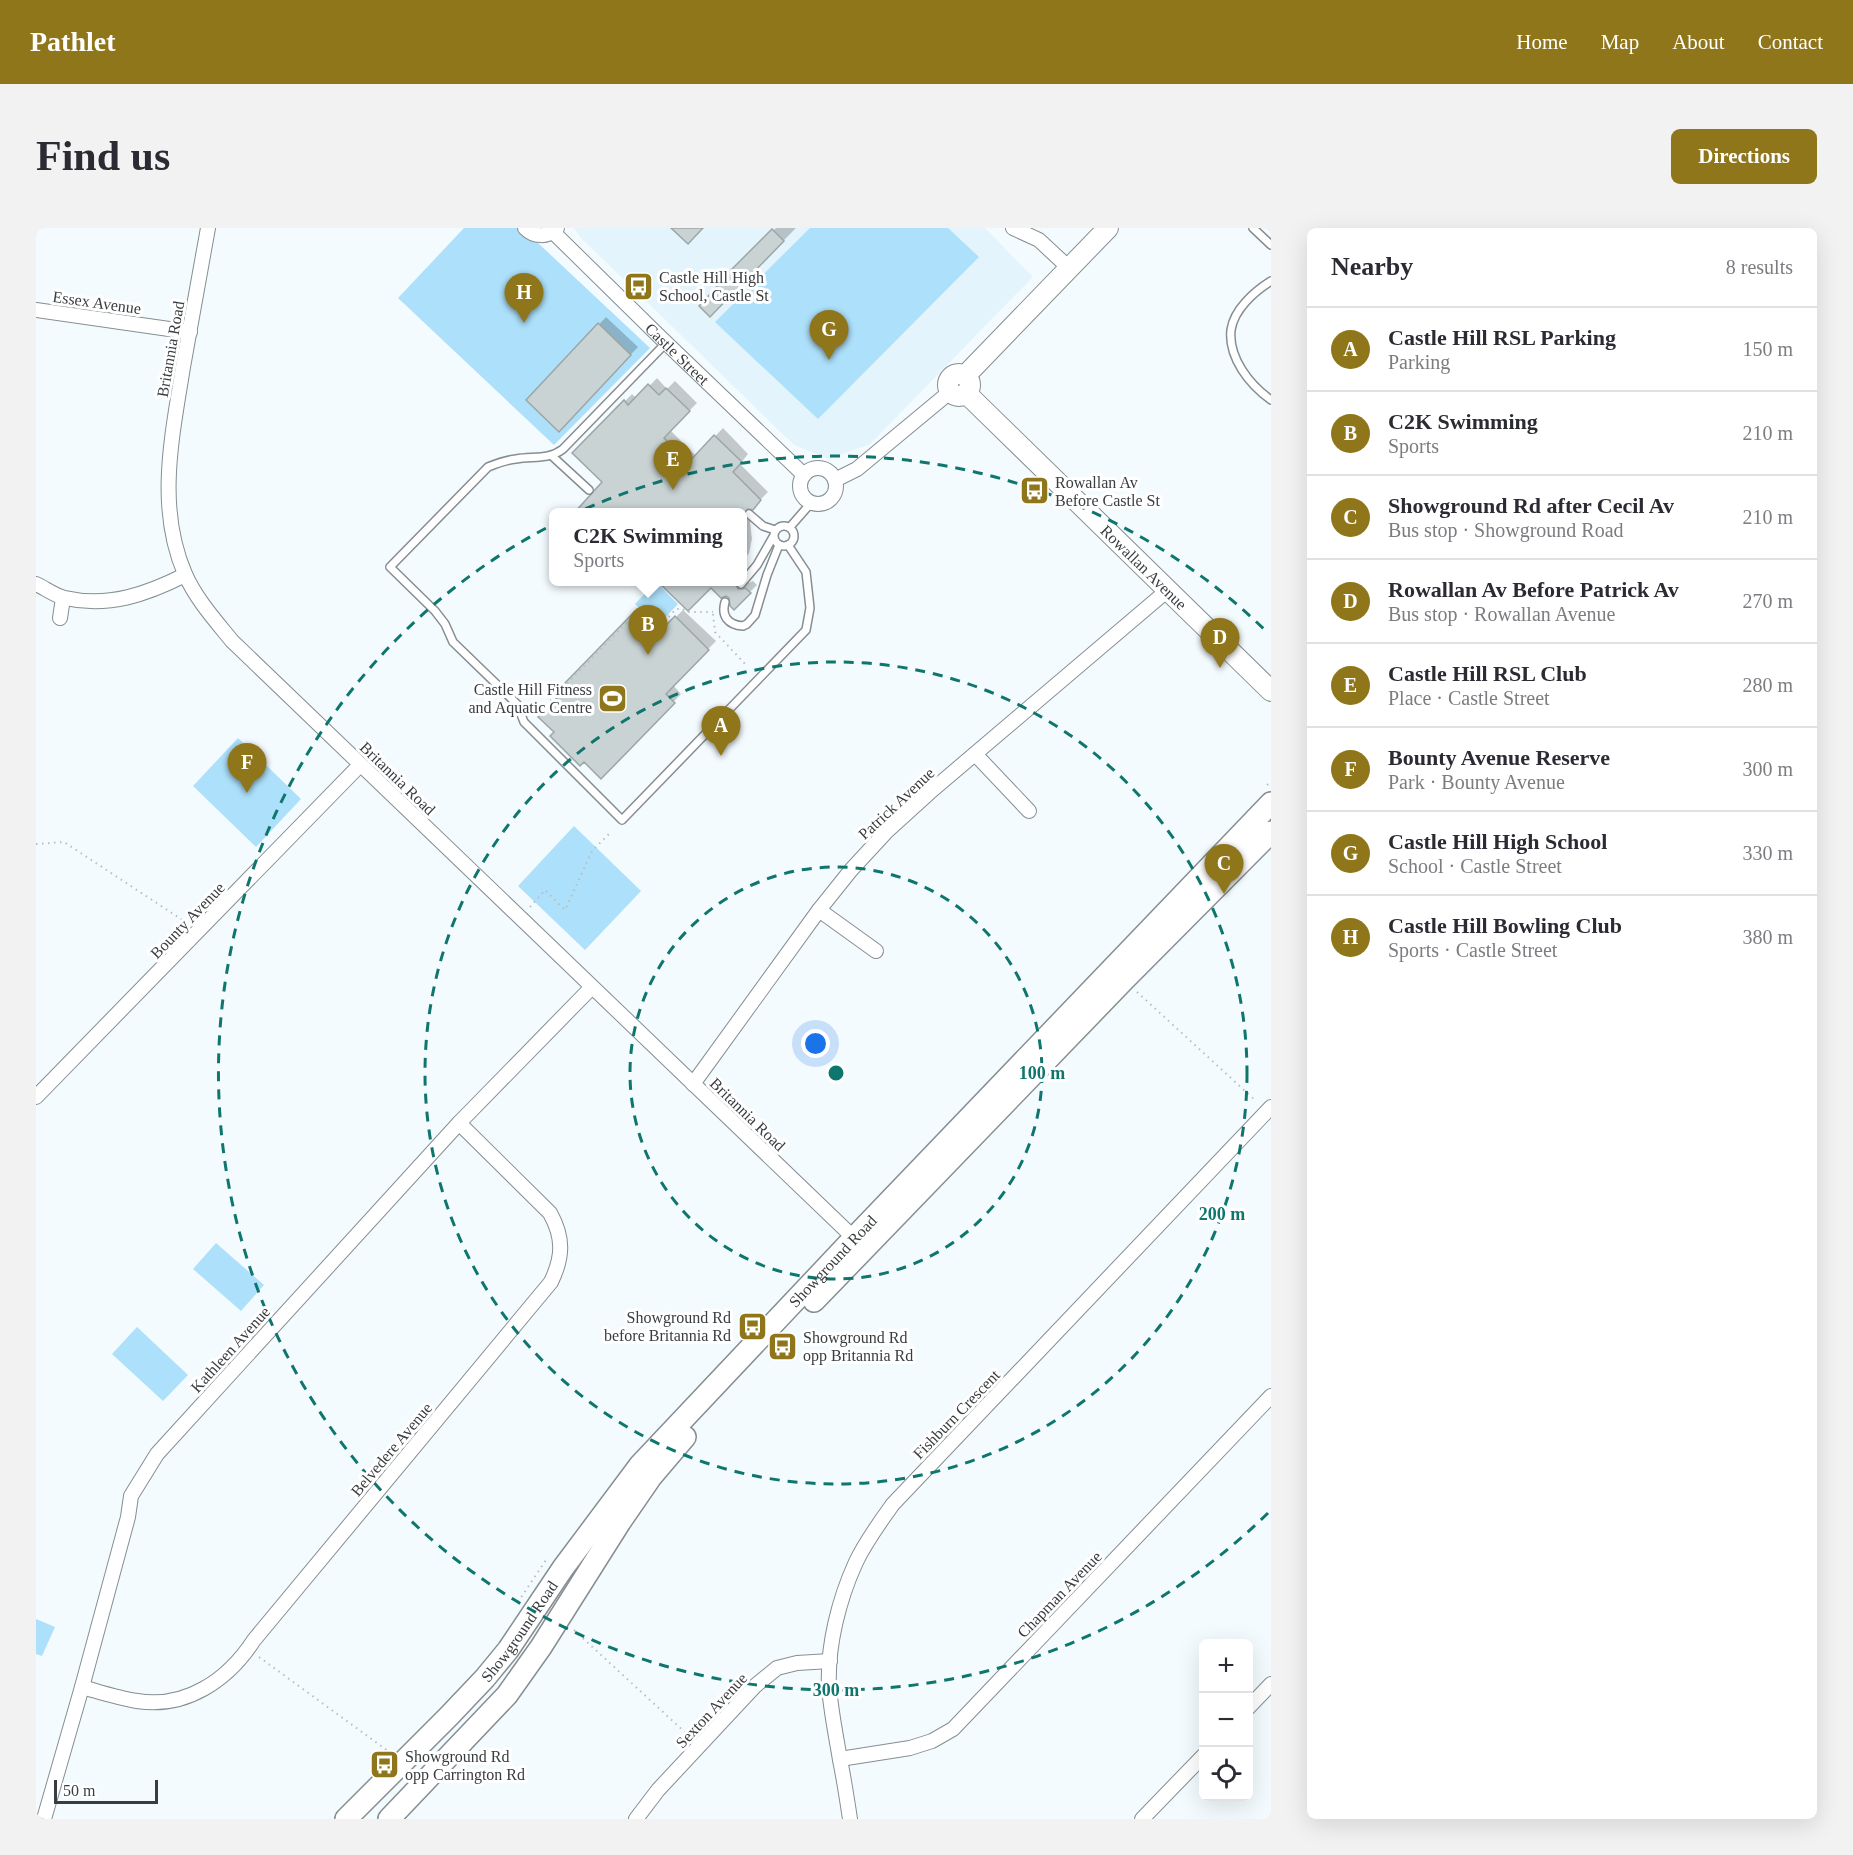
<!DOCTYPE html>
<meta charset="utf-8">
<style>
body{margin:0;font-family:Georgia,serif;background:#f2f2f3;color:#2b2b33}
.controls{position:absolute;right:18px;bottom:18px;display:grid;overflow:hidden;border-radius:9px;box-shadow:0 6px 24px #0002}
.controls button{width:54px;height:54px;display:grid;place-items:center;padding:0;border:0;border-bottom:2px solid #e1e1e2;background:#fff;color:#2b2b33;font:30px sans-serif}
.scale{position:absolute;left:18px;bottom:15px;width:104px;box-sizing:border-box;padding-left:6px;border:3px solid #393d3f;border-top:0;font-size:16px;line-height:21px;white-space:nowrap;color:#393d3f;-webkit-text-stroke:4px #fff;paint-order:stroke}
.you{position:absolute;left:780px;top:816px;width:21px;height:21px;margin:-15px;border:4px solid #fff;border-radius:50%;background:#1a73e8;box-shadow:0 0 0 9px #1a73e833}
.badge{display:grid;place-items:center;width:39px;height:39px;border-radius:50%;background:#8f761b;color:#fff;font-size:20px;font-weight:700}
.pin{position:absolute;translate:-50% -50px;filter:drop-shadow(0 2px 3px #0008)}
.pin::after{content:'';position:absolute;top:32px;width:21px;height:18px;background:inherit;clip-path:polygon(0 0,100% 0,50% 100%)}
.popup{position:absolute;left:513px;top:280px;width:198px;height:78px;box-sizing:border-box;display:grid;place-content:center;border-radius:9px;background:#fff;filter:drop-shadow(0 2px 4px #0005);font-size:20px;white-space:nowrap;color:#7c7c81}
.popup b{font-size:22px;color:#2b2b33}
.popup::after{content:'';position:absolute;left:50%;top:100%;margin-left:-12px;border:12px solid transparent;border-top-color:#fff}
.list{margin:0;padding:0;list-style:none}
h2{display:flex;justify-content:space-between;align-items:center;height:78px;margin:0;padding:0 24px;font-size:26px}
h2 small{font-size:20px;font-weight:400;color:#7c7c81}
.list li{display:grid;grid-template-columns:39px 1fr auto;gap:18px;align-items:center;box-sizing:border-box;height:84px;padding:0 24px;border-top:2px solid #e1e1e2}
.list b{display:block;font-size:22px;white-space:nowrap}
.list p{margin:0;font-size:20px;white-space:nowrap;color:#7c7c81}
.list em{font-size:20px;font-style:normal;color:#7c7c81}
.icon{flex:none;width:33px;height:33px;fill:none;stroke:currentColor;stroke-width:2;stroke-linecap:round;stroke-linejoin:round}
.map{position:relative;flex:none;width:1235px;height:1591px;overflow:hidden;border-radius:9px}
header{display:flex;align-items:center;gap:36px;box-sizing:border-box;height:84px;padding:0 30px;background:#8f761b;color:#fff}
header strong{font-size:28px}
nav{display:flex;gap:33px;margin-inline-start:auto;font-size:21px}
.intro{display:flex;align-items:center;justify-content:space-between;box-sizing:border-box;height:144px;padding:0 36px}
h1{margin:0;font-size:42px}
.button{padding:15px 27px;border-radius:9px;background:#8f761b;color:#fff;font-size:21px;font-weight:700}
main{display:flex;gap:36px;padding:0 36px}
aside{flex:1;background:#fff;border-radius:9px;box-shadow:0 6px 24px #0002}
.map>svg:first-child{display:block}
</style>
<header>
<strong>Pathlet</strong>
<nav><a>Home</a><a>Map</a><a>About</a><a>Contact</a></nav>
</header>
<div class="intro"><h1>Find us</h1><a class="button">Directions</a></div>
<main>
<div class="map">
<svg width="1235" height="1591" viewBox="0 0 1235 1591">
<rect width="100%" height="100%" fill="#f4fbfe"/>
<path fill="#e3f4fc" d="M538 0H949L997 49 834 216 793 231 758 217 544 9Z"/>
<g fill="#ade0fa">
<path d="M428 0H486L614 120 518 217 362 70Z"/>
<path d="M774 0H912L943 29 782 191 679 94Z"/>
<path d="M620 354 642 376 624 395H618L599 376Z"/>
<path d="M202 510 265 571 220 619 157 558Z"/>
<path d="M538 598 605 663 549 722 482 658Z"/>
<path d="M180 1015 228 1057 205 1083 157 1041Z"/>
<path d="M101 1099 152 1147 127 1173 76 1126Z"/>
<path d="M0 1391 19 1399 6 1428 0 1426Z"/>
</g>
<g fill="#0003">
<path d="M740 0H760L674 87 686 53Z"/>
<path d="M570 89 602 119 523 202 492 172Z"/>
<path d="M621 150 631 161 639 153 661 175 634 202 660 228 687 200 712 226 704 236 732 264 712 284 718 290 714 294 716 311 713 325 706 335V284L569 254 538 225 596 166 601 171Z"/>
<path d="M706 348 708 352 713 355 717 353 721 357 698 380 694 369 675 358 652 381 624 354H706Z"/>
<path d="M607 377 630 399 647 382 680 413 637 457 645 466 565 549 520 504 530 463 527 459Z"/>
</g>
<g fill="#c9d3d4" stroke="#9ca6a7" stroke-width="1.5">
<path d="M635 0H667L652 16Z"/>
<path d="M736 1 748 13 674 89 663 78 685 54 684 53Z"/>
<path d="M562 95 595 127 523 204 490 172Z"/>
<path d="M612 156 623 167 630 160 654 183 628 210 652 235 678 207 706 234 697 244 725 272 717 282 712 281 708 285H538L566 254 536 225 588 172 592 177Z"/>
<path d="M622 354H700V357L702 361H706L709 360 715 365 698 382 694 378 693 370 690 368 685 370 675 360 652 383Z"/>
<path d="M599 383 622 405 639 388 673 422 630 466 639 475 565 551 548 534 544 538 514 508 518 504 502 489 528 463 525 459Z"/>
</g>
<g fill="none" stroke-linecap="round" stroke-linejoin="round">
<defs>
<g id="lane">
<path d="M1217 0 1235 17"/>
<path d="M1235 53C1219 63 1198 81 1195 102 1192 130 1214 157 1235 172"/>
<path d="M630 115 527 221C513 232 497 228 480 231 470 232 462 235 452 239L354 339 399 383 409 396 417 414 481 476 488 494 586 592 770 402 774 380 770 344 752 317"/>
<path d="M516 228 553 262"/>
<path d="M713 286 727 298 739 302"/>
<circle cx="748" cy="308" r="10"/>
<path d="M754 299 775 275"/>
<path d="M705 356 721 337 737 309"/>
<path d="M689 374C685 388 692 397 707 398L711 396 719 387 731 347 743 317"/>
</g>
<g id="street">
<path d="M172 0C164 46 155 93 147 139 136 209 120 279 149 346 160 371 179 392 196 413L818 1010"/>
<path d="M489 0C498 9 511 10 521 0"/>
<path d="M977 0 1003 12 1033 40"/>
<path id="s1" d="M517 4 624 109 768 247"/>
<path d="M0 82 154 104"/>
<circle cx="782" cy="258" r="18"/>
<path d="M799 252 821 241 915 163"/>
<path d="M0 356C9 360 19 368 29 370 73 380 111 366 149 347"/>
<path d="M24 390 27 370"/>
<path d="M939 526 993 583"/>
<path d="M783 682 840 723"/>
<path d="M657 856 783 682 815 642 851 603 894 564 1133 361"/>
<path d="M0 869 324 537"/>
<path d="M46 1459C64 1464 82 1470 101 1473 150 1481 192 1452 218 1412L515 1054C527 1029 528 1010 514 985L423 895"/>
<path d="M1212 1480 1235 1456"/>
<path d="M804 1531 874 1520 896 1513 917 1501 1235 1168"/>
<path d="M8 1591 46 1459 92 1289 95 1268 121 1226 423 895 556 759"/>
<path d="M600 1591 622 1562 719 1458 741 1440 761 1435 794 1433"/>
<path d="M814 1591C811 1571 808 1551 804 1532 800 1507 795 1484 793 1459 791 1418 803 1371 820 1334 830 1313 844 1294 857 1276L1235 879"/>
<path d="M1106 1591 1168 1527"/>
</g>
<g id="secondary">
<circle cx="923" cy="157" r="11"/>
<path d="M929 148 1072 0"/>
<path id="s2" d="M930 165 1235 463"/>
</g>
<g id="primary">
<path d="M778 1073 1088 752 1235 604"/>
<path id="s3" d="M310 1591 413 1488 449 1450 472 1422 527 1340 604 1237 818 1010 1235 575"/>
<path d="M353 1591 471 1467 505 1419 584 1294 615 1249 649 1209"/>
</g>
</defs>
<use href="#lane" stroke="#868e92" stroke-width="10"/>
<use href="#street" stroke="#868e92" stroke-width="16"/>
<use href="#secondary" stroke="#868e92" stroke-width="22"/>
<use href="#primary" stroke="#868e92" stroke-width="24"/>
<g stroke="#b8bec0" stroke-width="2" stroke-dasharray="1.5 4.5" stroke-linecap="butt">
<path d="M677 386 679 404 710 437"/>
<path d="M510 477 598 387 605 386 617 397 626 396 640 381H647L651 384H677"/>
<path d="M1231 557 1235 553"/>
<path d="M0 616 28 614 151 695"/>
<path d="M494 679 509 662 529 682 556 623 574 605"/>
<path d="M1101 764 1220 873"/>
<path d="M482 1374 512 1329"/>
<path d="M538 1402 653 1508"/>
<path d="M223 1429 352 1523"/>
</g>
<use href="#lane" stroke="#fff" stroke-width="7"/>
<use href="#street" stroke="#fff" stroke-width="14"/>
<use href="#secondary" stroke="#fff" stroke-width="20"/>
<use href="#primary" stroke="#fff" stroke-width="21"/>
</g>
<g fill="none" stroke="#0f766e" stroke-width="3" stroke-dasharray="10 8">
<circle cx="800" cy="845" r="206"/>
<circle cx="800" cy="845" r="411"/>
<path d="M1232 1285A617 617 0 1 1 1232 405"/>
</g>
<defs>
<symbol id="bus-square" viewBox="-11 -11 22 22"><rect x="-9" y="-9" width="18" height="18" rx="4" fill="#8f761b" stroke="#fff"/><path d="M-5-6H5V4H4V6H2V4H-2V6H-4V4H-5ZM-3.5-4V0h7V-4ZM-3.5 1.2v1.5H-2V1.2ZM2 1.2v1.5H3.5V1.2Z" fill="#fff"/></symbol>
<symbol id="stadium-square" viewBox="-11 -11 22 22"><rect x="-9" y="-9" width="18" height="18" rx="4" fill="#8f761b" stroke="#fff"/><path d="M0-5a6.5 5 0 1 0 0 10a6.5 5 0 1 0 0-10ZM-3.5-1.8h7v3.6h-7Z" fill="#fff"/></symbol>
</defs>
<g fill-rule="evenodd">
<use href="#bus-square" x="586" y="42" width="33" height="33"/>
<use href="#bus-square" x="982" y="246" width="33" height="33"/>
<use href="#stadium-square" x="560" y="454" width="33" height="33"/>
<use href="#bus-square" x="700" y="1082" width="33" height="33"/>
<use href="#bus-square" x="730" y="1102" width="33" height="33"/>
<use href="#bus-square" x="332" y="1520" width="33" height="33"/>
</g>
<g text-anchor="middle" stroke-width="6" stroke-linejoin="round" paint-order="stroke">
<g font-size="16" fill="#393d3f" stroke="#fff" text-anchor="start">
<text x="623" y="55">Castle Hill High<tspan x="623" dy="18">School, Castle St</tspan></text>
<text x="1019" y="260">Rowallan Av<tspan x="1019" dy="18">Before Castle St</tspan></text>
<text x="556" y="467" text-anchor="end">Castle Hill Fitness<tspan x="556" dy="18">and Aquatic Centre</tspan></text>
<text x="695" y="1095" text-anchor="end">Showground Rd<tspan x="695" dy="18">before Britannia Rd</tspan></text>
<text x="767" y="1115">Showground Rd<tspan x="767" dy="18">opp Britannia Rd</tspan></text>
<text x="369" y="1534">Showground Rd<tspan x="369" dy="18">opp Carrington Rd</tspan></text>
</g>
<g font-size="16" fill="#393d3f" stroke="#fff">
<text transform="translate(61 74) rotate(8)" y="6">Essex Avenue</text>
<text transform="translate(134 121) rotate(-80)" y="6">Britannia Road</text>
<text dy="6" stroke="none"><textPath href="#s1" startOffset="174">Castle Street</textPath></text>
<text dy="6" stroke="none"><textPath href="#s2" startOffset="249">Rowallan Avenue</textPath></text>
<text transform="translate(362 550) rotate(44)" y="6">Britannia Road</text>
<text transform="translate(860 575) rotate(-43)" y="6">Patrick Avenue</text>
<text transform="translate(151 692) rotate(-46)" y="6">Bounty Avenue</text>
<text transform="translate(712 886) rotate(44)" y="6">Britannia Road</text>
<text dy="6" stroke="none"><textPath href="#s3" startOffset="742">Showground Road</textPath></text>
<text transform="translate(194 1121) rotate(-48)" y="6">Kathleen Avenue</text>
<text transform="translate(920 1186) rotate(-46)" y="6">Fishburn Crescent</text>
<text transform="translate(355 1221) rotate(-50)" y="6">Belvedere Avenue</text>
<text transform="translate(1023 1366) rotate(-46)" y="6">Chapman Avenue</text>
<text dy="6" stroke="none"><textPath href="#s3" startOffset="256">Showground Road</textPath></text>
<text transform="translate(675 1482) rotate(-47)" y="6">Sexton Avenue</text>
</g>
</g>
<circle cx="800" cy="845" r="9" fill="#0f766e" stroke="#fff" stroke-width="3"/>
<g font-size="18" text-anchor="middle" font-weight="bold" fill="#0f766e" stroke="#fff" stroke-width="6" stroke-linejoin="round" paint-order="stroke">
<text x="1006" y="851">100 m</text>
<text x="1186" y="992">200 m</text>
<text x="800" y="1468">300 m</text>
</g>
</svg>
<div class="controls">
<button>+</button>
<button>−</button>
<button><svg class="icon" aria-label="locate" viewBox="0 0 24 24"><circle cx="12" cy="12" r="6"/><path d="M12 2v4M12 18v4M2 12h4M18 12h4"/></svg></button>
</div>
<div class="scale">50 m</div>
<div class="you"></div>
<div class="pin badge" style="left:685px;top:528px">A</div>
<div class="pin badge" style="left:612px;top:427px">B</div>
<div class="popup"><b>C2K Swimming</b>Sports</div>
<div class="pin badge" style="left:1188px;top:666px">C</div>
<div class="pin badge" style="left:1184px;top:440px">D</div>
<div class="pin badge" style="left:637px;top:262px">E</div>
<div class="pin badge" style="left:211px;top:565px">F</div>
<div class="pin badge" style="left:793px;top:132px">G</div>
<div class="pin badge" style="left:488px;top:95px">H</div>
</div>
<aside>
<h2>Nearby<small>8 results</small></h2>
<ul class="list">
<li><span class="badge">A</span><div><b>Castle Hill RSL Parking</b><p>Parking</p></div><em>150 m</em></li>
<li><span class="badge">B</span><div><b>C2K Swimming</b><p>Sports</p></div><em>210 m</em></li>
<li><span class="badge">C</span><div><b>Showground Rd after Cecil Av</b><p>Bus stop · Showground Road</p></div><em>210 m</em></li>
<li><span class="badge">D</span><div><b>Rowallan Av Before Patrick Av</b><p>Bus stop · Rowallan Avenue</p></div><em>270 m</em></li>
<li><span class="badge">E</span><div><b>Castle Hill RSL Club</b><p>Place · Castle Street</p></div><em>280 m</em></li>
<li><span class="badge">F</span><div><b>Bounty Avenue Reserve</b><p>Park · Bounty Avenue</p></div><em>300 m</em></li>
<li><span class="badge">G</span><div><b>Castle Hill High School</b><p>School · Castle Street</p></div><em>330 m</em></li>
<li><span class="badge">H</span><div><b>Castle Hill Bowling Club</b><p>Sports · Castle Street</p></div><em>380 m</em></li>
</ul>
</aside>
</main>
